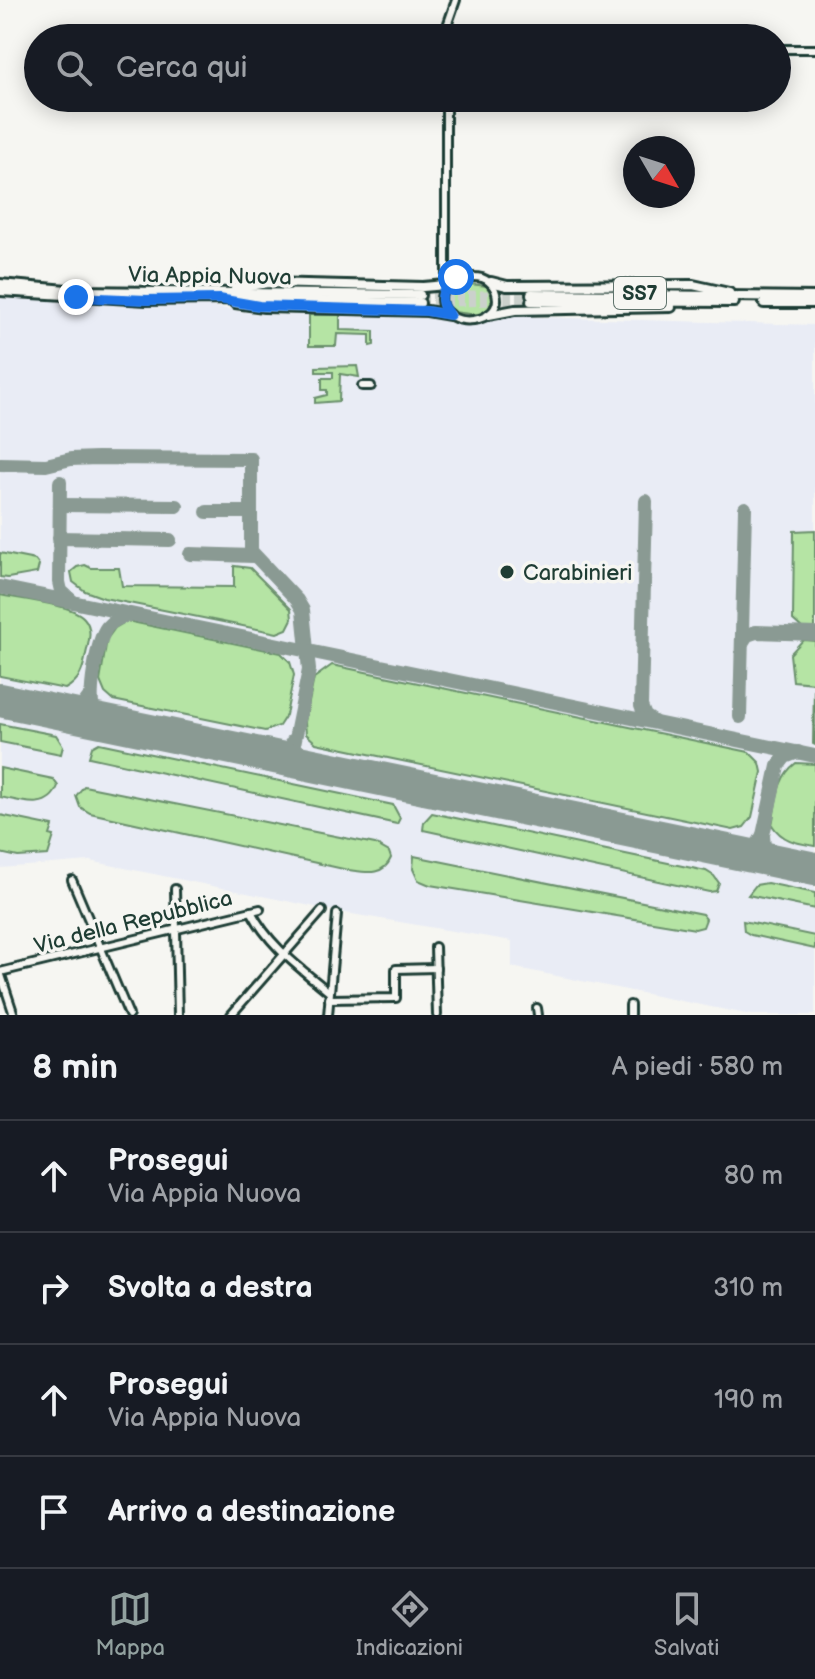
<!DOCTYPE html>
<html lang="it">
<meta charset="utf-8">
<style>
body{margin:0;font-family:"Balsamiq Sans",sans-serif;background:#242831;color:#f1f3f6}
.compass{position:absolute;left:623px;top:136px;width:72px;height:72px;border-radius:50%;background:#171b24;box-shadow:0 4px 20px #0003;rotate:129deg}
.stop{position:absolute;width:24px;height:24px;margin:-18px;border:6px solid #1a73e8;border-radius:50%;background:#fff}
.stop.end{background:#1a73e8;border-color:#fff;box-shadow:0 2px 8px #0008}
.list{margin:0;padding:0;list-style:none}
h2{display:flex;justify-content:space-between;align-items:center;height:104px;margin:0;padding:0 32px;font-size:34px}
h2 small{font-size:26px;font-weight:400;color:#9ea1a6}
.list li{display:grid;grid-template-columns:52px 1fr auto;gap:24px;align-items:center;box-sizing:border-box;height:112px;padding:0 32px;border-top:2px solid #363941}
.list b{display:block;font-size:30px;white-space:nowrap}
.list p{margin:0;font-size:26px;white-space:nowrap;color:#9ea1a6}
.list em{font-size:26px;font-style:normal;color:#9ea1a6}
.icon{flex:none;width:44px;height:44px;fill:none;stroke:currentColor;stroke-width:2;stroke-linecap:round;stroke-linejoin:round}
.map{position:relative;flex:none;width:815px;height:1015px;overflow:hidden}
.search{position:absolute;background:#171b24;box-shadow:0 4px 20px #0003;left:24px;right:24px;top:24px;height:88px;display:flex;align-items:center;gap:20px;box-sizing:border-box;padding:0 28px;border-radius:44px;color:#9ea1a6;font-size:30px}
.sheet{height:552px;background:#171b24}
nav{display:flex;justify-content:space-around;align-items:center;box-sizing:border-box;height:112px;border-top:2px solid #363941;background:#171b24;font-size:22px;color:#9ea1a6}
nav a{display:grid;justify-items:center;gap:4px}
nav .on{color:#92a19f}
.map>svg:first-child{display:block}
</style>
<div class="map">
<svg width="815" height="1015" viewBox="0 0 815 1015">
<rect width="100%" height="100%" fill="#f6f6f2"/>
<filter id="ink" filterUnits="userSpaceOnUse"><feTurbulence type="fractalNoise" baseFrequency=".0125" numOctaves="2"/><feDisplacementMap in="SourceGraphic" scale="16" xChannelSelector="R" yChannelSelector="G"/><feConvolveMatrix kernelMatrix="1 2 1 2 8 2 1 2 1" color-interpolation-filters="sRGB"/></filter>
<g filter="url(#ink)">
<path fill="#e9ecf5" d="M0 298 209 306 257 314 434 318 467 323 496 316 815 325V1015H751L512 967V941L340 912 90 861 0 868Z"/>
<g fill="#b5e4a4" stroke="#6a906c" stroke-width="2">
<path d="M461 283 487 286 493 298 488 311 479 315 453 312C442 300 446 288 461 283Z"/>
<path d="M340 315V330L374 331V345L370 346V335L337 334 336 346H309V315Z"/>
<path d="M357 366 359 377 340 374 339 401 315 403V398L327 395V390H322V378H333V372H316V367Z"/>
<path d="M815 530V629L802 628 793 620 794 531Z"/>
<path d="M0 553 35 560 39 565 37 573 8 578 0 577Z"/>
<path d="M85 565 91 568H119L122 586 234 587V566L250 568 291 609 292 619 287 629 277 633 104 598 85 591 73 582 71 572 77 567Z"/>
<path d="M0 595C19 599 72 604 84 618 93 628 89 641 86 654 83 670 80 681 65 689L0 676Z"/>
<path d="M127 621 281 653 290 662 294 675 286 715 279 726 265 731 113 700 105 693 100 681 107 639 115 628Z"/>
<path d="M803 640 815 641V745L813 744 814 683 793 681 790 654Z"/>
<path d="M332 665 749 752 760 763 762 772 752 817 744 827 733 830 316 743 306 734 305 722 314 678Z"/>
<path d="M0 724 56 735 63 746 61 754 0 742Z"/>
<path d="M99 743 393 805 400 818 397 824 89 757 92 747Z"/>
<path d="M796 763 815 764V846C797 843 782 841 772 825 777 802 776 778 796 763Z"/>
<path d="M0 768 53 779 58 786C48 812 21 801 0 797Z"/>
<path d="M84 786 375 844 389 852 391 858C383 877 365 872 348 870L90 813 80 807 76 796Z"/>
<path d="M432 813 706 871 714 876 719 883 716 891 709 892 423 830 424 822Z"/>
<path d="M0 815 53 826 50 835 54 836 48 855 18 857 0 853Z"/>
<path d="M414 856 702 914 706 919 703 927 695 929 430 885 418 880 413 869Z"/>
<path d="M767 883 815 893V909L748 895 756 885Z"/>
<path d="M743 921 815 936V949L751 935 744 931Z"/>
</g>
<g fill="none" stroke-linecap="round" stroke-linejoin="round">
<g stroke="#8a9a93" stroke-width="14">
<path d="M0 464 46 465 71 459 97 458 251 459V551L297 600 303 610 309 670 294 744 299 755 315 765"/>
<path d="M60 482 59 582 61 591 72 601"/>
<path d="M646 501 641 706 645 716 654 722"/>
<path d="M60 505 177 506"/>
<path d="M207 512H251"/>
<path d="M59 538 170 540"/>
<path d="M190 554 253 556"/>
<path d="M0 587 815 756"/>
<path d="M742 643 747 635 756 632 815 634"/>
<path d="M62 713 81 708 90 696"/>
<path d="M740 717 745 508"/>
<path d="M108 722 94 713C87 698 97 640 107 627 113 620 121 617 129 615"/>
<path d="M263 754C278 755 287 753 294 739"/>
<path d="M738 853 756 847 763 835"/>
<path d="M775 861 764 847 763 835 778 766 785 757 798 752"/>
</g>
<path stroke="#8a9a93" stroke-width="34" d="M0 700 815 869"/>
<g stroke="#cbd1cc" stroke-width="8" stroke-dasharray="8 4" stroke-linecap="butt">
<path d="M420 295 531 294"/>
<path d="M420 303 531 301"/>
</g>
<defs>
<g id="minor">
<path d="M446 38 448 23 456 0"/>
<path d="M777 49H815"/>
<path d="M446 285C456 279 470 275 482 278 488 280 492 284 495 290 509 325 442 332 441 299 441 293 445 287 446 281V98"/>
<path d="M362 386H371"/>
<path d="M72 880 129 1015"/>
<path d="M175 889 178 1015"/>
<path d="M251 911C269 946 299 967 329 992"/>
<path d="M435 947 437 1015"/>
<path d="M329 999 396 998V969L436 968"/>
<path d="M537 1008 538 1015"/>
<path d="M14 1015 0 972 260 909"/>
<path d="M231 1015 322 911"/>
<path d="M328 1015 337 914"/>
<path d="M630 1015V1005"/>
</g>
<g id="major">
<path d="M491 282 507 286 693 285 729 293"/>
<path d="M0 284 78 291 420 295"/>
<path d="M235 288 268 283 423 287 446 285"/>
<path d="M0 291 146 300 219 299 420 303"/>
<path d="M531 294 815 297"/>
<path d="M531 301 734 302"/>
<path d="M235 303 264 307 427 311 450 315"/>
<path d="M764 303H815"/>
<path d="M489 315 515 310 671 307"/>
</g>
</defs>
<use href="#minor" stroke="#1f3d34" stroke-width="12"/>
<use href="#major" stroke="#1f3d34" stroke-width="14"/>
<use href="#minor" stroke="#f6f6f2" stroke-width="6"/>
<use href="#major" stroke="#f6f6f2" stroke-width="8"/>
</g>
</g>
<g fill="none" stroke-linecap="round" stroke-linejoin="round" filter="url(#ink)">
<path stroke="#1a73e8" stroke-width="10" d="M76 297 146 300 219 299 259 306 427 311 450 315C440 305 440 297 446 285L461 278 456 277"/>
</g>
<circle fill="#1f3d34" stroke="#f6f6f2" stroke-width="3" cx="507" cy="572" r="8"/>
<g text-anchor="middle" stroke-width="7" stroke-linejoin="round" paint-order="stroke">
<rect fill="#f6f6f2" stroke="#60746d" stroke-width="2" x="614" y="277" width="52" height="32" rx="6"/>
<g font-size="20" font-weight="bold" fill="#1f3d34">
<text x="640" y="300">SS7</text>
</g>
<g font-size="22" fill="#1f3d34" stroke="#f6f6f2">
<text transform="translate(210 275) rotate(1)" y="8">Via Appia Nuova</text>
<text transform="translate(133 921) rotate(-14)" y="8">Via della Repubblica</text>
</g>
<g font-size="22" fill="#1f3d34" stroke="#f6f6f2" text-anchor="start">
<text x="523" y="580">Carabinieri</text>
</g>
</g>
</svg>
<svg class="compass" viewBox="-18 -18 36 36"><path d="M0-13l5 13h-10z" fill="#e53935"/><path d="M0 13l5-13h-10z" fill="#9ea1a6"/></svg>
<div class="stop" style="left:456px;top:277px"></div>
<div class="stop end" style="left:76px;top:297px"></div>
<div class="search"><svg class="icon" aria-label="search" viewBox="0 0 24 24"><circle cx="10" cy="10" r="6"/><path d="M15 15l6 6"/></svg>Cerca qui</div>
</div>
<section class="sheet">
<h2>8 min<small>A piedi · 580 m</small></h2>
<ul class="list">
<li><svg class="icon" aria-label="ahead" viewBox="0 0 24 24"><path d="M12 20V5M6 11l6-6 6 6"/></svg><div><b>Prosegui</b><p>Via Appia Nuova</p></div><em>80 m</em></li>
<li><svg class="icon" aria-label="right" viewBox="0 0 24 24"><path d="M7 20v-9h11M14 6l5 5-5 5"/></svg><div><b>Svolta a destra</b></div><em>310 m</em></li>
<li><svg class="icon" aria-label="ahead" viewBox="0 0 24 24"><path d="M12 20V5M6 11l6-6 6 6"/></svg><div><b>Prosegui</b><p>Via Appia Nuova</p></div><em>190 m</em></li>
<li><svg class="icon" aria-label="arrive" viewBox="0 0 24 24"><path d="M6 21V4h12l-3 4 3 4H6"/></svg><div><b>Arrivo a destinazione</b></div></li>
</ul>
</section>
<nav>
<a class="on"><svg class="icon" aria-label="map" viewBox="0 0 24 24"><path d="M3 6l6-2 6 2 6-2v14l-6 2-6-2-6 2zM9 4v14M15 6v14"/></svg>Mappa</a>
<a><svg class="icon" aria-label="directions" viewBox="0 0 24 24"><path d="M12 3l9 9-9 9-9-9zM9 14v-3h6M13 9l2 2-2 2"/></svg>Indicazioni</a>
<a><svg class="icon" aria-label="saved" viewBox="0 0 24 24"><path d="M7 4h10v16l-5-4-5 4z"/></svg>Salvati</a>
</nav>
